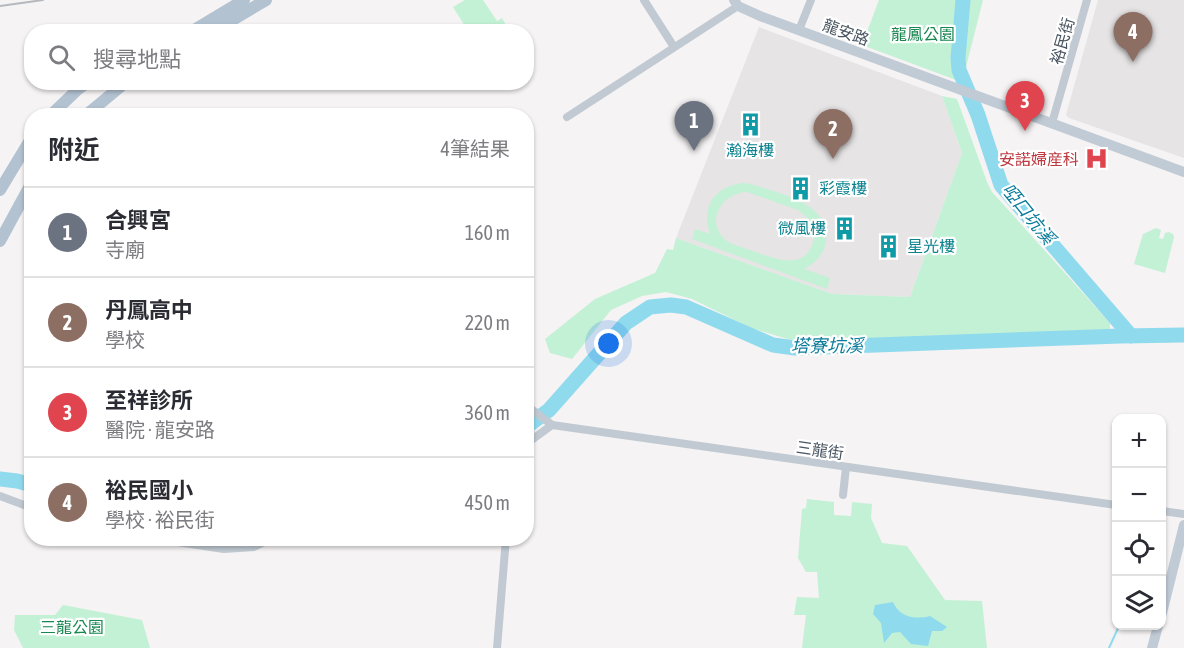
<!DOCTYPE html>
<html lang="zh-TW">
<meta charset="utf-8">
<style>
body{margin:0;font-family:"Asap Condensed","Noto Sans TC",sans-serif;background:#f2f2f3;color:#2b2b33}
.controls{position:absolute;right:18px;bottom:18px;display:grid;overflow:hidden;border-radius:12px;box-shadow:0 2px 4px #0004}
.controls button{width:54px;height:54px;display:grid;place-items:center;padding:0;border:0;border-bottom:2px solid #e1e1e2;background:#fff;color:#2b2b33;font:30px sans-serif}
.you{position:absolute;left:609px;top:344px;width:21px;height:21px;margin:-15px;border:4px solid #fff;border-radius:50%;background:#1a73e8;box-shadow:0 0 0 9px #1a73e833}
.badge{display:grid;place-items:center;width:39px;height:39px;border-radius:50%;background:#1a73e8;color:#fff;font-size:20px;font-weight:700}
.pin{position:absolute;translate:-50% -50px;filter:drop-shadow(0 2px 3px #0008)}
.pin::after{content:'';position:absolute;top:32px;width:21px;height:18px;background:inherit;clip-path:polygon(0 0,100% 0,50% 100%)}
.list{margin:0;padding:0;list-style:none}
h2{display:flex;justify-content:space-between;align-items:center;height:78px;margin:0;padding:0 24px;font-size:26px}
h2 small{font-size:20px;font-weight:400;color:#7c7c81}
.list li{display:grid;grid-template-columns:39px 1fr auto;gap:18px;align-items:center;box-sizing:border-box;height:90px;padding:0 24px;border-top:2px solid #e1e1e2}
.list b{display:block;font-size:22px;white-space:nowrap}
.list p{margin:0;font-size:20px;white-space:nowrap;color:#7c7c81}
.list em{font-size:20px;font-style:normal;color:#7c7c81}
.icon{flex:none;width:33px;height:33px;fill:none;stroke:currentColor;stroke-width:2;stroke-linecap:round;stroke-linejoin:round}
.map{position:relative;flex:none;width:1184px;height:648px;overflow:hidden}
.search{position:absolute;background:#fff;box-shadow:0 2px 4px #0004;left:24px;top:24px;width:510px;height:66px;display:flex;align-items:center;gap:15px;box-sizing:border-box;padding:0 21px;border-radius:24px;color:#7c7c81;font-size:22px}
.panel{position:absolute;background:#fff;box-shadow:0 2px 4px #0004;left:24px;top:108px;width:510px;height:438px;border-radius:24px}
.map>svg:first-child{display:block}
</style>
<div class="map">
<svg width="1184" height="648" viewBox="0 0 1184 648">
<rect width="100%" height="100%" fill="#f5f3f3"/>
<g fill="#e6e4e5">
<path d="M1098 0H1184V158L1069 118 1066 115Z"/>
<path d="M759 27 942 96 962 153 910 297 832 294 676 238Z"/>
</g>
<g fill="#c3f1d5" fill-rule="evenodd">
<path d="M465 0H483L497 21 502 18 509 31H468L453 7Z"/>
<path d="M879 0H983L966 67 962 61 966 21 956 20 953 64 956 80 862 45Z"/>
<path d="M942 96 957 99 987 182 992 192 1110 323V329L1103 332 804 344 751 328 692 299 666 292 642 296 611 310 572 359 550 353 545 339 595 299 655 273 667 249 673 250 676 238 832 294 910 297 962 153Z"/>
<path d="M743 183 751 184C779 194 830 202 826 241 824 254 816 263 804 269L830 278 827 289 692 239 695 229 710 234C701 206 714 187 743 183ZM747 192 798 210C809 218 817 228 813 242 805 272 773 258 753 251 745 248 735 246 727 241 704 223 721 193 747 192Z"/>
<path d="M1156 228 1161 230 1159 238 1163 239 1165 233 1169 232 1173 234 1174 237 1165 273 1134 264 1143 234Z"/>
<path d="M807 499 834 502V515L851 516 852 502 872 504 871 518 882 543 907 546 945 600 982 601 987 648H802L806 615H794L797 597 819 598 817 572H806L798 558 802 509 806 508Z"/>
<path d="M63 605 142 620 150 648H23L14 630 15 615H55Z"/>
</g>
<path fill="#90daee" d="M893 602C899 617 915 620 930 616L947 627 942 631H932L928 646 911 644 900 632 892 633 884 643 881 623 873 614 875 605Z"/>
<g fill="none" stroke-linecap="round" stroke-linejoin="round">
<g stroke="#90daee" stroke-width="2">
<path d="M526 324 531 331"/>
<path d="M1109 648 1119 626"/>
</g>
<g stroke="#90daee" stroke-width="15">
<path d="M963 0 958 58 959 70 978 115 1001 185 1131 336"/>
<path d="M526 427 549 410 626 323 650 307 671 305 686 307 773 345 795 348 1121 336 1184 335"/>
<path d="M0 479 17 481 32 485"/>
</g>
<g stroke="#c1cad2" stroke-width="8">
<path d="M644 0 674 47"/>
<path d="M799 30 811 0"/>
<path d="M567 117 738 6"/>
<path d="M1052 123 1087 0"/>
<path d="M526 405 552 425 1116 505"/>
<path d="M526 444 552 425"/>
<path d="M843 495 846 467"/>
<path d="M0 496 32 508"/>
<path d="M1162 511 1184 514"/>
<path d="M151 538 224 549 254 547 273 538"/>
<path d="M497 648 506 538"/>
</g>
<g stroke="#c1cbd6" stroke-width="10">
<path d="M734 0 738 6 760 16 1184 172"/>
<path d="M1162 613 1184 525"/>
<path d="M1152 648 1158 626"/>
</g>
<g stroke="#b3c2d1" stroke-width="12">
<path d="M191 32 244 0"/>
<path d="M212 32 266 0"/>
<path d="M50 116 77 90 88 82"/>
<path d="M85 116 126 82"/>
<path d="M0 190 32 137"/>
<path d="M0 241 32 182"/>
</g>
<path stroke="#b5b8bd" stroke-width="2" d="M0 6 43 0"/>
</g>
<defs>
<symbol id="building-bare" viewBox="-9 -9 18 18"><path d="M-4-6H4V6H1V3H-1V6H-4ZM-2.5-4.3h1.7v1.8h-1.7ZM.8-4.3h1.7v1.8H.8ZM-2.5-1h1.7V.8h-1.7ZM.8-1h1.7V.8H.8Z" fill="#0f9aa8" stroke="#fff" stroke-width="2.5" paint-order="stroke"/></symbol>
<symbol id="hospital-bare" viewBox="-9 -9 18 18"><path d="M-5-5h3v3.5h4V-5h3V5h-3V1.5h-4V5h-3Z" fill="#e0444e" stroke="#fff" stroke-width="2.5" paint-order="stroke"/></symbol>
</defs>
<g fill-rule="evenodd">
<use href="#building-bare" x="734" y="108" width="33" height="33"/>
<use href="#hospital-bare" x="1080" y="142" width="33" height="33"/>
<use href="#building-bare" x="784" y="172" width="33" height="33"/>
<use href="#building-bare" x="828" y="212" width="33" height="33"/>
<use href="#building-bare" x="872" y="230" width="33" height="33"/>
</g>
<g text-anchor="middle" stroke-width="4.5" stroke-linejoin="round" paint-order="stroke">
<g font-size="16" fill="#4a5661" stroke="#fff">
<text transform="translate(846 32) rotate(20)" y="6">龍安路</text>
<text transform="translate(1062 41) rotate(-74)" y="6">裕民街</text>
<text transform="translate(820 450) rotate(8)" y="6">三龍街</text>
</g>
<g font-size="16" fill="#17864f" stroke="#fff">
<text x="923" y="40">龍鳳公園</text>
<text x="72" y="633">三龍公園</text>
</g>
<g font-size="16" fill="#0d838f" stroke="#fff" text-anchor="start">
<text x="750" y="156" text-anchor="middle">瀚海樓</text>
<text x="819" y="194">彩霞樓</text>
<text x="826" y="234" text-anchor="end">微風樓</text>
<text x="907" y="252">星光樓</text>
</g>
<g font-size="16" fill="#be3a42" stroke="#fff" text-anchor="end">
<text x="1079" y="165">安諾婦産科</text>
</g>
<g font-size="18" font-style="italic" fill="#0c7c9b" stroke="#fff">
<text transform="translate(1028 214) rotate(51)" y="6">啞口坑溪</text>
<text x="827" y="352">塔寮坑溪</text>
</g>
</g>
</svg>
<div class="controls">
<button>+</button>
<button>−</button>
<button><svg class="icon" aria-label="locate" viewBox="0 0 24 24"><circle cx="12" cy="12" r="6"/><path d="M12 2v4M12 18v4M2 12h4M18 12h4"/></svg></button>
<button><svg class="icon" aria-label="layers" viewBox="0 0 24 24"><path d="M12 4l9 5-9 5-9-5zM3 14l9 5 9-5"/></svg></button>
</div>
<div class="you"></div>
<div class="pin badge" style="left:694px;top:151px;background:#6b7280">1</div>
<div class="pin badge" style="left:833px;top:159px;background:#8d6e63">2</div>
<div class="pin badge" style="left:1025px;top:131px;background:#e0444e">3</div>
<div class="pin badge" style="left:1133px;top:62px;background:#8d6e63">4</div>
<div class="search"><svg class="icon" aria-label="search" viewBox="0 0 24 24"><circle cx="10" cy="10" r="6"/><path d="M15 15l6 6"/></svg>搜尋地點</div>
<section class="panel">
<h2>附近<small>4筆結果</small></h2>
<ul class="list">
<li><span class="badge" style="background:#6b7280">1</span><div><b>合興宮</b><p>寺廟</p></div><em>160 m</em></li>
<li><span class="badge" style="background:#8d6e63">2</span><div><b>丹鳳高中</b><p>學校</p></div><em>220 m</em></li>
<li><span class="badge" style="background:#e0444e">3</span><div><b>至祥診所</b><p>醫院 · 龍安路</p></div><em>360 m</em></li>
<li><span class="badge" style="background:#8d6e63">4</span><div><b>裕民國小</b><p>學校 · 裕民街</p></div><em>450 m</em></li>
</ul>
</section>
</div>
